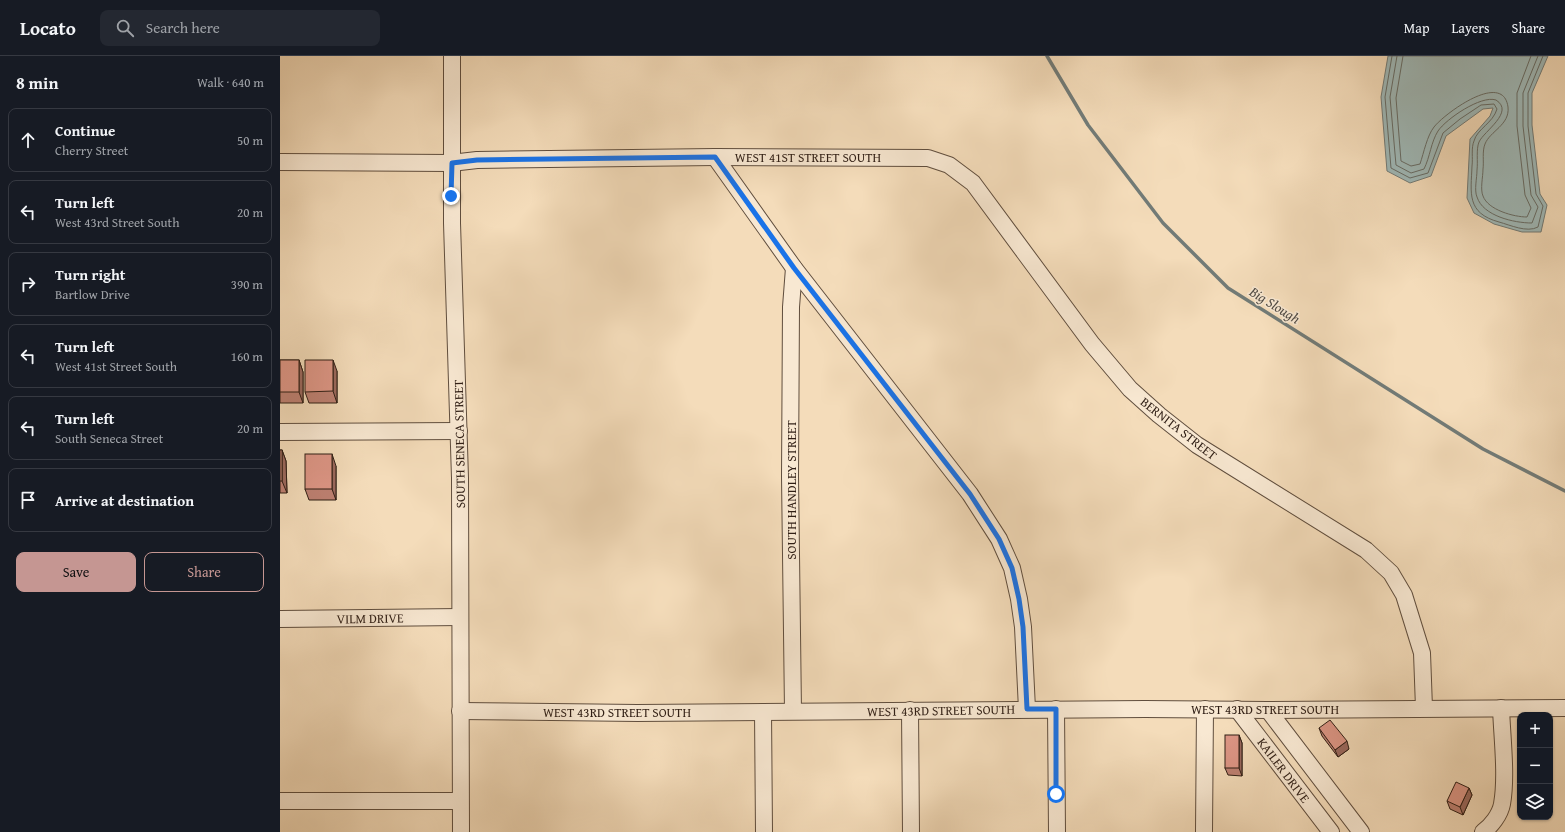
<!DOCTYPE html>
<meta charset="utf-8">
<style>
body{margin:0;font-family:"Gentium Book Plus",serif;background:#242831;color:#f1f3f6}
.controls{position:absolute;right:12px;bottom:12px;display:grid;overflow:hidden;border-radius:8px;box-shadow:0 1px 3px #0004}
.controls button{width:36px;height:36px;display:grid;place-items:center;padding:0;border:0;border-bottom:1px solid #363941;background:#171b24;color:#f1f3f6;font:20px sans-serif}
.stop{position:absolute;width:12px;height:12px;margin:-9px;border:3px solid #1a73e8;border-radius:50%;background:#fff}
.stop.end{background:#1a73e8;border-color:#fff;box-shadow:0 1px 4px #0008}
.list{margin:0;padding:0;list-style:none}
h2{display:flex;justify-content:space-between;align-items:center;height:52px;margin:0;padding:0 16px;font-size:17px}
h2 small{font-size:13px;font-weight:400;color:#9ea1a6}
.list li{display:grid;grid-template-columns:26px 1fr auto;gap:12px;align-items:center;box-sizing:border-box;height:64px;margin:0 8px 8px;padding:0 8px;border:1px solid #363941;border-radius:8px}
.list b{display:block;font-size:15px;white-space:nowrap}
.list p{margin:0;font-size:13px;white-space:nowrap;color:#9ea1a6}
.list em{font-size:13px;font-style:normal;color:#9ea1a6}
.actions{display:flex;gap:8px;padding:12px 16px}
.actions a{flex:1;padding:9px 0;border:1px solid #c59692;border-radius:8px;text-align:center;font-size:14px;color:#c59692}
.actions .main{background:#c59692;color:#111}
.icon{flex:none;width:22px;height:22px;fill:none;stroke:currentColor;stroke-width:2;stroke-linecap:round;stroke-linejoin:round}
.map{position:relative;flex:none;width:1285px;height:776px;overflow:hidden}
header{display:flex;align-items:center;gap:24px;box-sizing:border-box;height:56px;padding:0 20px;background:#171b24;border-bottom:1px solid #363941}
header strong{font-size:19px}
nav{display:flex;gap:22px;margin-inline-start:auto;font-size:14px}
.search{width:280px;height:36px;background:#242831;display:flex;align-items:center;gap:10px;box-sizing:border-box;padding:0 14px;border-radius:8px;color:#9ea1a6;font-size:15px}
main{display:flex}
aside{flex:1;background:#171b24}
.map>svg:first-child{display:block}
</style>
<header>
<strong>Locato</strong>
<div class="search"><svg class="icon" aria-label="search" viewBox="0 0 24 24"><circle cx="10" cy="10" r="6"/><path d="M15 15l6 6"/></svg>Search here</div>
<nav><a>Map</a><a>Layers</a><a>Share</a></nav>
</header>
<main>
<aside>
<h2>8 min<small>Walk · 640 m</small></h2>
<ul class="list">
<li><svg class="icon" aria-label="ahead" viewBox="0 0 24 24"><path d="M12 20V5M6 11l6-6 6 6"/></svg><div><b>Continue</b><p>Cherry Street</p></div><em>50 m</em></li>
<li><svg class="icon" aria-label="left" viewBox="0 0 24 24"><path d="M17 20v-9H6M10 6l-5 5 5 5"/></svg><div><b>Turn left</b><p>West 43rd Street South</p></div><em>20 m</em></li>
<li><svg class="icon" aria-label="right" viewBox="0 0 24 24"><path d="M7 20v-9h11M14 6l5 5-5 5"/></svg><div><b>Turn right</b><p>Bartlow Drive</p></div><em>390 m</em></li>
<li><svg class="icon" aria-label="left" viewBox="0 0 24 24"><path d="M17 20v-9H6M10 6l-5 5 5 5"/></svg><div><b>Turn left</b><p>West 41st Street South</p></div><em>160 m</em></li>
<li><svg class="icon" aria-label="left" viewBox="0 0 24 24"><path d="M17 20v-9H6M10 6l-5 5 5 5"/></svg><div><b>Turn left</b><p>South Seneca Street</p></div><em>20 m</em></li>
<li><svg class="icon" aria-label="arrive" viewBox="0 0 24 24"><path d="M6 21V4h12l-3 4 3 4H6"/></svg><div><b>Arrive at destination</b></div></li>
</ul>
<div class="actions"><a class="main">Save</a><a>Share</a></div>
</aside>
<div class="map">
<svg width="1285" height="776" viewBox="0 0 1285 776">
<rect width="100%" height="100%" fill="#f4dcba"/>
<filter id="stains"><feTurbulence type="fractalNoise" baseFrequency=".005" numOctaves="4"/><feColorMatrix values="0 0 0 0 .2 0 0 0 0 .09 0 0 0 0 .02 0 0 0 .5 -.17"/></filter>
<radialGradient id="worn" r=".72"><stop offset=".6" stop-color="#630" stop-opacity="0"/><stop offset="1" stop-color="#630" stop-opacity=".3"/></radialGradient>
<path fill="#9fb9b8" stroke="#727b77" d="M1108 0H1268L1252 37V69L1260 138 1267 149 1261 176H1242L1214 168 1194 157 1187 142 1190 83 1210 60 1213 52 1203 53 1166 80 1151 120 1130 127 1107 115 1101 41Z"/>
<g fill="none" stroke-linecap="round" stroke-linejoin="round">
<g stroke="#676c66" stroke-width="1">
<path d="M1112 0 1105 41 1111 112 1130 122 1148 117 1163 77 1180 63 1201 49 1214 48 1217 53C1213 67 1197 73 1194 85 1191 92 1193 102 1192 110 1191 137 1186 157 1219 166 1230 169 1247 177 1258 171L1263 150 1256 138 1248 70V37L1263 0"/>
<path d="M1117 0 1110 41 1116 109 1131 117 1144 113C1150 101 1151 86 1158 75 1166 63 1201 39 1216 44 1235 56 1204 75 1199 86 1196 93 1198 106 1197 114 1197 122 1194 134 1197 141 1203 160 1234 167 1252 167L1258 151 1251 139 1243 70V37L1258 0"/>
<path d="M1123 0 1116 42 1121 105 1131 110 1140 108C1144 96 1147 80 1154 71 1164 58 1223 14 1228 51 1230 69 1210 75 1205 88 1202 95 1204 106 1203 113 1203 121 1200 133 1203 140 1208 154 1234 161 1247 161L1251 152 1245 139 1237 70V37L1251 0"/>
</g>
<path stroke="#727b77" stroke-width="3.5" d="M767 0 808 69 883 167 948 232 1203 393 1285 435"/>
<defs>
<g id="minor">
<path d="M172 0V167L180 422 181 776"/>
<path d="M435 101 514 212 690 438 719 483 732 512 739 543 743 571 747 653"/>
<path d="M0 106 171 107 197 104 435 101 648 102 669 109 693 127 812 288 850 333 879 359 917 389 1086 494 1111 517 1124 539 1142 597 1144 652"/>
<path d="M0 376 179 375"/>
<path d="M0 563 180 561"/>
<path d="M776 653 777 776"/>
<path d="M957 653 1051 776"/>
<path d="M630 654 631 776"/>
<path d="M988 654 1081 776"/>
<path d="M180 655 358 657 865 653 988 654 1285 652"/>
<path d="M513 655 510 420 511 251 514 212"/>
<path d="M483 656 484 776"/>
<path d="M0 745H180"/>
<path d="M924 776 925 653"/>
<path d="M1203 776C1211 770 1220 759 1222 748 1227 720 1222 681 1221 652"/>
</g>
</defs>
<use href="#minor" stroke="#604e3e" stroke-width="18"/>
<use href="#minor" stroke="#f8e8d2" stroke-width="16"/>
</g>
<g fill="#be8173" stroke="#2f1e15">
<path d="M0 304H19L23 316V347H0Z"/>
<path d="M57 315V347H29L25 336Z"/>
<path d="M0 394H2L6 405 7 437H0Z"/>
<path d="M56 410V444H29L25 433Z"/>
<path d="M1039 672 1069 693 1058 701 1042 680Z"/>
<path d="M959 679 962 687V720L948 719 945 712Z"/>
<path d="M1189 732 1192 739 1183 759 1170 753 1167 745Z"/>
</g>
<g fill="#9b695e" stroke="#2f1e15">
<path d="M19 304 23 316V347L19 336Z"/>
<path d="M53 304 57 315V347L53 335Z"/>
<path d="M2 394 6 405 7 437 2 425Z"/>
<path d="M52 398 56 410V444L52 433Z"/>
<path d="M959 679 962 687V720L959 712Z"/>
<path d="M1067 685 1069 693 1058 701 1055 694Z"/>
<path d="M1189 732 1192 739 1183 759 1180 751Z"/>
</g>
<g fill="#dd9686" stroke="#2f1e15">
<rect x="0" y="304" width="19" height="32"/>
<path d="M25 304H53V335L25 336Z"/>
<rect x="0" y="394" width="2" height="31"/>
<rect x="25" y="398" width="27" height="35"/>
<path d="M1050 664 1067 685 1055 694 1039 672Z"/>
<rect x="945" y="679" width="14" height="33"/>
<path d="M1176 726 1189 732 1180 751 1167 745Z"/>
</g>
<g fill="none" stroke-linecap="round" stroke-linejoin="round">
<path stroke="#1a73e8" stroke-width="5" d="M171 140 172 107 197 104 435 101 514 212 690 438 719 483 732 512 739 543 743 571 747 653H776V738"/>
</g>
<g text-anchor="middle" stroke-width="3" stroke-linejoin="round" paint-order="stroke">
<g font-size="13" fill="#2f1e15" stroke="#f8e8d2">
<text x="528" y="106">WEST 41ST STREET SOUTH</text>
<text transform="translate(899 372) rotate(38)" y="5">BERNITA STREET</text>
<text transform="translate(179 388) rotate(-91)" y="5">SOUTH SENECA STREET</text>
<text transform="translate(511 434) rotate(-90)" y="5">SOUTH HANDLEY STREET</text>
<text transform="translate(90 562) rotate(-1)" y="5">VILM DRIVE</text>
<text x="985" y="658">WEST 43RD STREET SOUTH</text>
<text transform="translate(661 654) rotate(-1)" y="5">WEST 43RD STREET SOUTH</text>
<text x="337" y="661">WEST 43RD STREET SOUTH</text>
<text transform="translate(1004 714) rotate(53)" y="5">KAILER DRIVE</text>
</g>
<g font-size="14" font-style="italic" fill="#514c46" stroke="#f8e8d2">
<text transform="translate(995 249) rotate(32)" y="5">Big Slough</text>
</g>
</g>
<rect width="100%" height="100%" filter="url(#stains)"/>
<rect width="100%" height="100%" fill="url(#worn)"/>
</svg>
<div class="controls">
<button>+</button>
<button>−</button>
<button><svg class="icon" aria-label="layers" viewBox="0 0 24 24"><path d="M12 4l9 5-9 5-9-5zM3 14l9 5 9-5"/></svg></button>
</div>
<div class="stop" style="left:776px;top:738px"></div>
<div class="stop end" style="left:171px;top:140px"></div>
</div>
</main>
